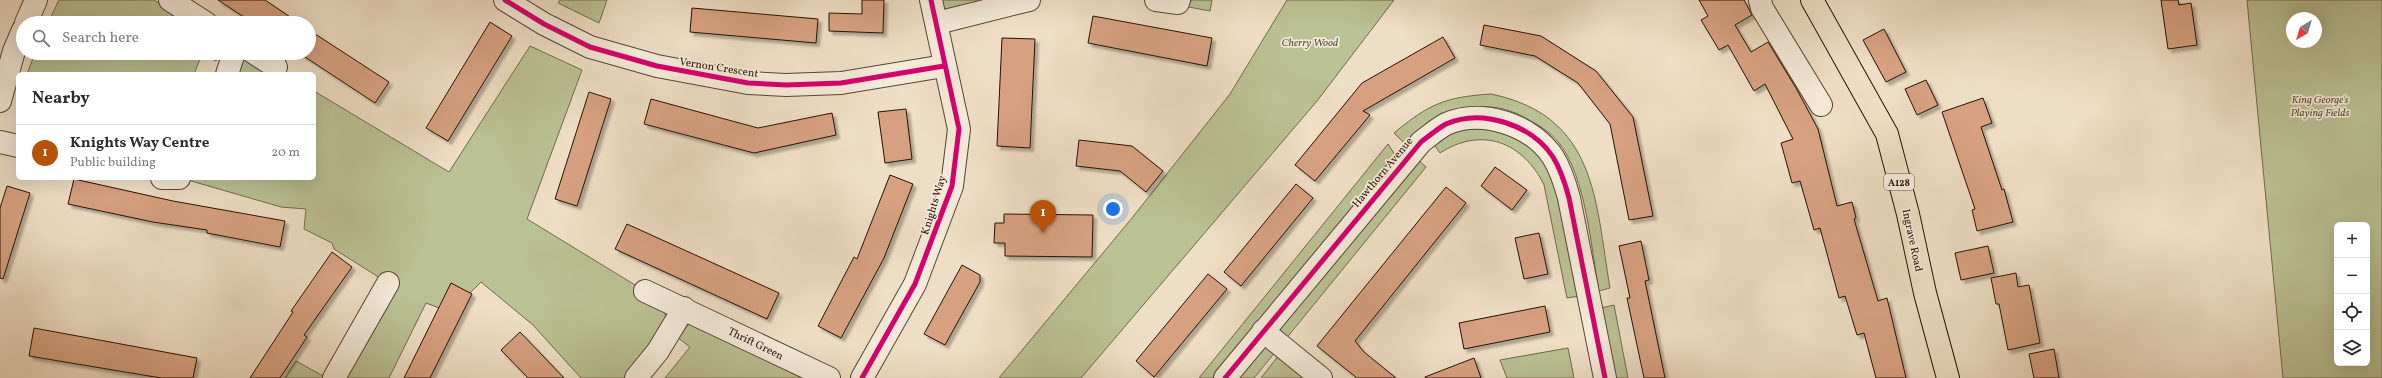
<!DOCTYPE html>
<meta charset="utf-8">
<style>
body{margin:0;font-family:Vollkorn,serif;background:#f7f7f7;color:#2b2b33}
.controls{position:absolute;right:12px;bottom:12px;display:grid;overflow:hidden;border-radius:6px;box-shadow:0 4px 16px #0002}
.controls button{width:36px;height:36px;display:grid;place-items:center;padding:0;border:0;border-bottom:1px solid #e1e1e2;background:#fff;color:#2b2b33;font:20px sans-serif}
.compass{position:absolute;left:2286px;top:12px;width:36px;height:36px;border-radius:50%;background:#fff;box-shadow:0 4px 16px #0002;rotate:218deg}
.you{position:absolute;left:1113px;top:209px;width:14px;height:14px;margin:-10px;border:3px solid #fff;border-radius:50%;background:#1a73e8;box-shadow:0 0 0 6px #1a73e833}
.badge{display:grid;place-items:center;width:26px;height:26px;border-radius:50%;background:#b45309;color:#fff;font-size:13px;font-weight:700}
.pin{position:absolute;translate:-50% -33px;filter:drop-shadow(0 1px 2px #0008)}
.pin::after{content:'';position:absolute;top:21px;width:14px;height:12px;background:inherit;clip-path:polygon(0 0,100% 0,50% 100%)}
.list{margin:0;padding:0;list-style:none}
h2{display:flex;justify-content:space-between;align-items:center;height:52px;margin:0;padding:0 16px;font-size:17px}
h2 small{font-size:13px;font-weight:400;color:#7c7c81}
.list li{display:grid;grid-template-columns:26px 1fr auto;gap:12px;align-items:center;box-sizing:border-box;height:56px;padding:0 16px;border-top:1px solid #e1e1e2}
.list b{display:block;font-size:15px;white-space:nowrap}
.list p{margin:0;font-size:13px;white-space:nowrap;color:#7c7c81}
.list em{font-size:13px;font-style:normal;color:#7c7c81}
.icon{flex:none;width:22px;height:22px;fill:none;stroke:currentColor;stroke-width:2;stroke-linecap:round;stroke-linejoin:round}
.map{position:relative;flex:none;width:2382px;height:378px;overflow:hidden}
.search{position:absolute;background:#fff;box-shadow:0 4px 16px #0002;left:16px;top:16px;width:300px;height:44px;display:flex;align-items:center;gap:10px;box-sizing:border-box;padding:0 14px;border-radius:22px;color:#7c7c81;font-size:15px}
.panel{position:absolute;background:#fff;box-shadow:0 4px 16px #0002;left:16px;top:72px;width:300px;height:108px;border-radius:6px}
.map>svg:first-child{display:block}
</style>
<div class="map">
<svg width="2382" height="378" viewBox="0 0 2382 378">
<defs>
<filter id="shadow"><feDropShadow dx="3.5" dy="3.5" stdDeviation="1" flood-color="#0004"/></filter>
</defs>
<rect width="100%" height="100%" fill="#eedec5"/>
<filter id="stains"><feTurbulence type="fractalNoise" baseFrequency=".005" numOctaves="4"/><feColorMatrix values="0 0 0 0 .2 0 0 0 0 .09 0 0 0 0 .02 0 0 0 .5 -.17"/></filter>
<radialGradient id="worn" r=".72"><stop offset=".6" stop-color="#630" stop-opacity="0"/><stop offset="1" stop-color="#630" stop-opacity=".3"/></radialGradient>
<g fill="#bac194" stroke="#706a4c" fill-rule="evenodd">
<path d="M59 0H154L190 23H48Z"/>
<path d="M560 0H607L599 23 558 3Z"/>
<path d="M931 0H1029L937 23Z"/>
<path d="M1152 0H1212L1210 11Z"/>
<path d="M1287 0H1394L1317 101 1081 378H999L1132 218 1230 94Z"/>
<path d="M2247 0H2382V378H2283ZM2292 18H2316V42H2292ZM2337 225H2367V363H2337Z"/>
<path d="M530 46 582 70 527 219 645 291 663 305 667 323 626 378H581L533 325 481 282 470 293 439 308 426 303 389 378H334L388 283 334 249 332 243 304 229 306 209 281 207 181 178H314V91L449 172Z"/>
<path d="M35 53H218L216 61 202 54 194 74H27Z"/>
<path d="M234 53H253L287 74H227Z"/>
<path d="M1491 94C1597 116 1595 200 1610 288L1599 291C1591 248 1586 177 1559 143 1550 131 1535 123 1522 116 1508 109 1491 105 1475 107 1448 112 1423 123 1405 144L1394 133C1429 104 1445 97 1491 94Z"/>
<path d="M1472 127 1506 132 1540 152 1557 179 1580 296 1567 298 1544 185C1523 142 1482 126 1440 153L1433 143 1454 131Z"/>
<path d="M1388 144 1395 155 1213 378H1199Z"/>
<path d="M1417 159 1426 167 1254 378H1238Z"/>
<path d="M1614 305 1628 378H1615L1601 308Z"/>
<path d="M698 323 811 378H665L690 347 677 337 689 324Z"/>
<path d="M1568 348 1574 378H1507L1500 360Z"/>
<path d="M1279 355 1307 378H1261Z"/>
<path d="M296 361 327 378H285Z"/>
</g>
<g fill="#d7a181" stroke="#261203" filter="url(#shadow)">
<path d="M218 0H265L299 23H253Z"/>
<path d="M862 0H884L883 33 829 31V13L862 14Z"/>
<path d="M1699 0H1744L1752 15 1735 25 1751 52 1768 42 1796 88 1818 129 1837 206 1852 202 1856 218 1854 219 1878 301 1887 298 1906 378H1876L1864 333 1857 335 1845 296 1839 298 1820 228 1814 230 1800 181 1792 183 1781 143 1793 139 1765 84 1754 91 1728 45 1719 50 1701 20 1708 16Z"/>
<path d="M2161 0H2178L2179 5 2191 3 2197 45 2168 49Z"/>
<path d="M692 8 818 19 816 43 690 32Z"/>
<path d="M1093 16 1212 38 1207 66 1088 43Z"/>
<path d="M490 22 512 36 448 141 426 128Z"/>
<path d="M1484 25 1541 36 1596 71 1633 117 1653 216 1629 220 1610 124 1578 83 1535 56 1480 45Z"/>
<path d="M1884 29 1906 72 1886 82 1863 40Z"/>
<path d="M309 30 389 82 375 103 299 53H309Z"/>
<path d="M1443 37 1455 58 1363 111 1370 115 1315 181 1295 165 1362 83Z"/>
<path d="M1002 38 1035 39 1030 148 997 146Z"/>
<path d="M1926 80 1938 105 1917 115 1905 89Z"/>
<path d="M589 92 611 99 577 206 555 199Z"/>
<path d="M1983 98 1992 123 1981 127 2002 190 2004 189 2013 222 1977 231 1972 210 1975 209 1942 112Z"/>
<path d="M651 99 758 128 832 113 836 135 754 153 644 124Z"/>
<path d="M906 109 912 159 885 163 878 112Z"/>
<path d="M1079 140 1132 146 1163 171 1146 192 1120 171 1076 166Z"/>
<path d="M1495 167 1527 190 1512 210 1481 186Z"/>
<path d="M890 175 913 184 884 258 841 338 818 326 854 257 857 259Z"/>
<path d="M74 179 173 201 285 221 280 247 207 233V230L153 222 68 204Z"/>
<path d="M1296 184 1313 198 1241 286 1224 272Z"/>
<path d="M7 186 30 193 3 279 0 278V208Z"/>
<path d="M1446 187 1466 203 1355 341 1364 352 1396 378H1357L1317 346Z"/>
<path d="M1004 214 1093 215 1092 257 1005 256V243H994L995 223H1004Z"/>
<path d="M627 224 779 293 767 319 615 249Z"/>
<path d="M1539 233 1548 274 1524 279 1515 238Z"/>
<path d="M1641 241 1649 280 1645 281 1665 378H1644L1627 298H1630L1619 246Z"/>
<path d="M1988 246 1994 273 1961 280 1955 253Z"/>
<path d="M332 252 352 267 304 335 307 337 280 378H250L293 312 291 311Z"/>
<path d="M962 265 980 275V282L945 345 924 334Z"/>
<path d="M2016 273 2018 287 2029 285 2040 343 2008 350 1999 304H1996L1991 278Z"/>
<path d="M1208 274 1227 289 1154 377 1136 361Z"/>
<path d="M451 283 472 294 430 378H404Z"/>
<path d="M1545 306 1550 332 1464 349 1459 323Z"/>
<path d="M34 328 197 358 193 378H161L29 356Z"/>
<path d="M520 332 544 357 564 378H528L501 350Z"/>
<path d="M2054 349 2059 378H2034L2029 354Z"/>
<path d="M1474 358 1481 378H1425V377Z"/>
</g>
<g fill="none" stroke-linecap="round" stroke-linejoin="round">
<defs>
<g id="minor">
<path d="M170 0 206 23"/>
<path d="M505 0 544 24 590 47 657 66 748 83 786 85 841 83 944 66"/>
<path d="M1156 0 1178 3 1179 0"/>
<path d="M1760 0 1762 8 1821 105"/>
<path d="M26 23 36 0"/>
<path d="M937 23 1029 0"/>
<path d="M254 53 276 67"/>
<path d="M227 74 234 53"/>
<path d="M0 101 14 51 23 30"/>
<path d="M0 142 18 146"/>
<path d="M162 178H179"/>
<path d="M645 291 829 378"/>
<path d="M1263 331 1321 378"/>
<path d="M334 378 388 283"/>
<path d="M636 378 658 351 684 308"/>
<path d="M862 378 915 284 952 186 959 129 931 0"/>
<path d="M1225 378 1421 142C1429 136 1437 129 1446 124 1482 108 1532 125 1553 157 1561 170 1565 183 1569 198L1605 378"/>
</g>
<path id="major" d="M1812 0 1887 134 1908 214 1925 293 1948 378"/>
</defs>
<use href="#minor" stroke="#584534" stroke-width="24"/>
<use href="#major" stroke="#261203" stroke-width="24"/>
<use href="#minor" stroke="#f4ead9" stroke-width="22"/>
<use href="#major" stroke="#eedec5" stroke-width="22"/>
<defs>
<g id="cycleway">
<path d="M505 0 544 24 590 47 657 66 748 83 786 85 841 83 944 66"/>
<path d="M862 378 915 284 952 186 959 129 931 0"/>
<path d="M1225 378 1421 142C1429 136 1437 129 1446 124 1482 108 1532 125 1553 157 1561 170 1565 183 1569 198L1605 378"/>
</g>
</defs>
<use href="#cycleway" stroke="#f4ead9" stroke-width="8"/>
<use href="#cycleway" stroke="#d6006c" stroke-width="5"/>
</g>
<g text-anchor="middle" stroke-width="3.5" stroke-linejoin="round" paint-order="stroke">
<rect fill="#f4ead9" stroke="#645343" stroke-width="1" x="1884" y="174" width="30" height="16" rx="3"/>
<g font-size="10" font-weight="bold" fill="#261203">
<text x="1899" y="186">A128</text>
</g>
<g font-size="11" font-style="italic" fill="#5a4f36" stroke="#f4ead9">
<text x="1310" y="46">Cherry Wood</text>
<text x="2320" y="103">King George's<tspan x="2320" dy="13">Playing Fields</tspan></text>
</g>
<g font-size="11" fill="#261203" stroke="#f4ead9">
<text transform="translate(719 67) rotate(9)" y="4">Vernon Crescent</text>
<text transform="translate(1382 172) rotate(-50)" y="4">Hawthorn Avenue</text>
<text transform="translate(933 205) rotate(-73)" y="4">Knights Way</text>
<text transform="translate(1913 240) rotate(78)" y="4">Ingrave Road</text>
<text transform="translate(756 343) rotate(26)" y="4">Thrift Green</text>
</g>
</g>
<rect width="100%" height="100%" filter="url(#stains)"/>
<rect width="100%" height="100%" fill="url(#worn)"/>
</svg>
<div class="controls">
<button>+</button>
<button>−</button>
<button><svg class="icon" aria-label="locate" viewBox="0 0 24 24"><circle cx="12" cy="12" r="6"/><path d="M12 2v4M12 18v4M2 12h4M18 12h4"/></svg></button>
<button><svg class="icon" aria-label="layers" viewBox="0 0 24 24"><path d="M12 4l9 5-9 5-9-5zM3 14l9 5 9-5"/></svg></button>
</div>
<svg class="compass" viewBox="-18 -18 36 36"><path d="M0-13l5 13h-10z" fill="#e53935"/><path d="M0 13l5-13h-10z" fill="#7c7c81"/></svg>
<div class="you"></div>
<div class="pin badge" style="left:1043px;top:233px">1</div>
<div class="search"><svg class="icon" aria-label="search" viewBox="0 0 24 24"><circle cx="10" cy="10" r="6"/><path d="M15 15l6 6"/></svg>Search here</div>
<section class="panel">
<h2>Nearby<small></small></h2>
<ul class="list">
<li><span class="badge">1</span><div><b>Knights Way Centre</b><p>Public building</p></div><em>20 m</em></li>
</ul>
</section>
</div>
